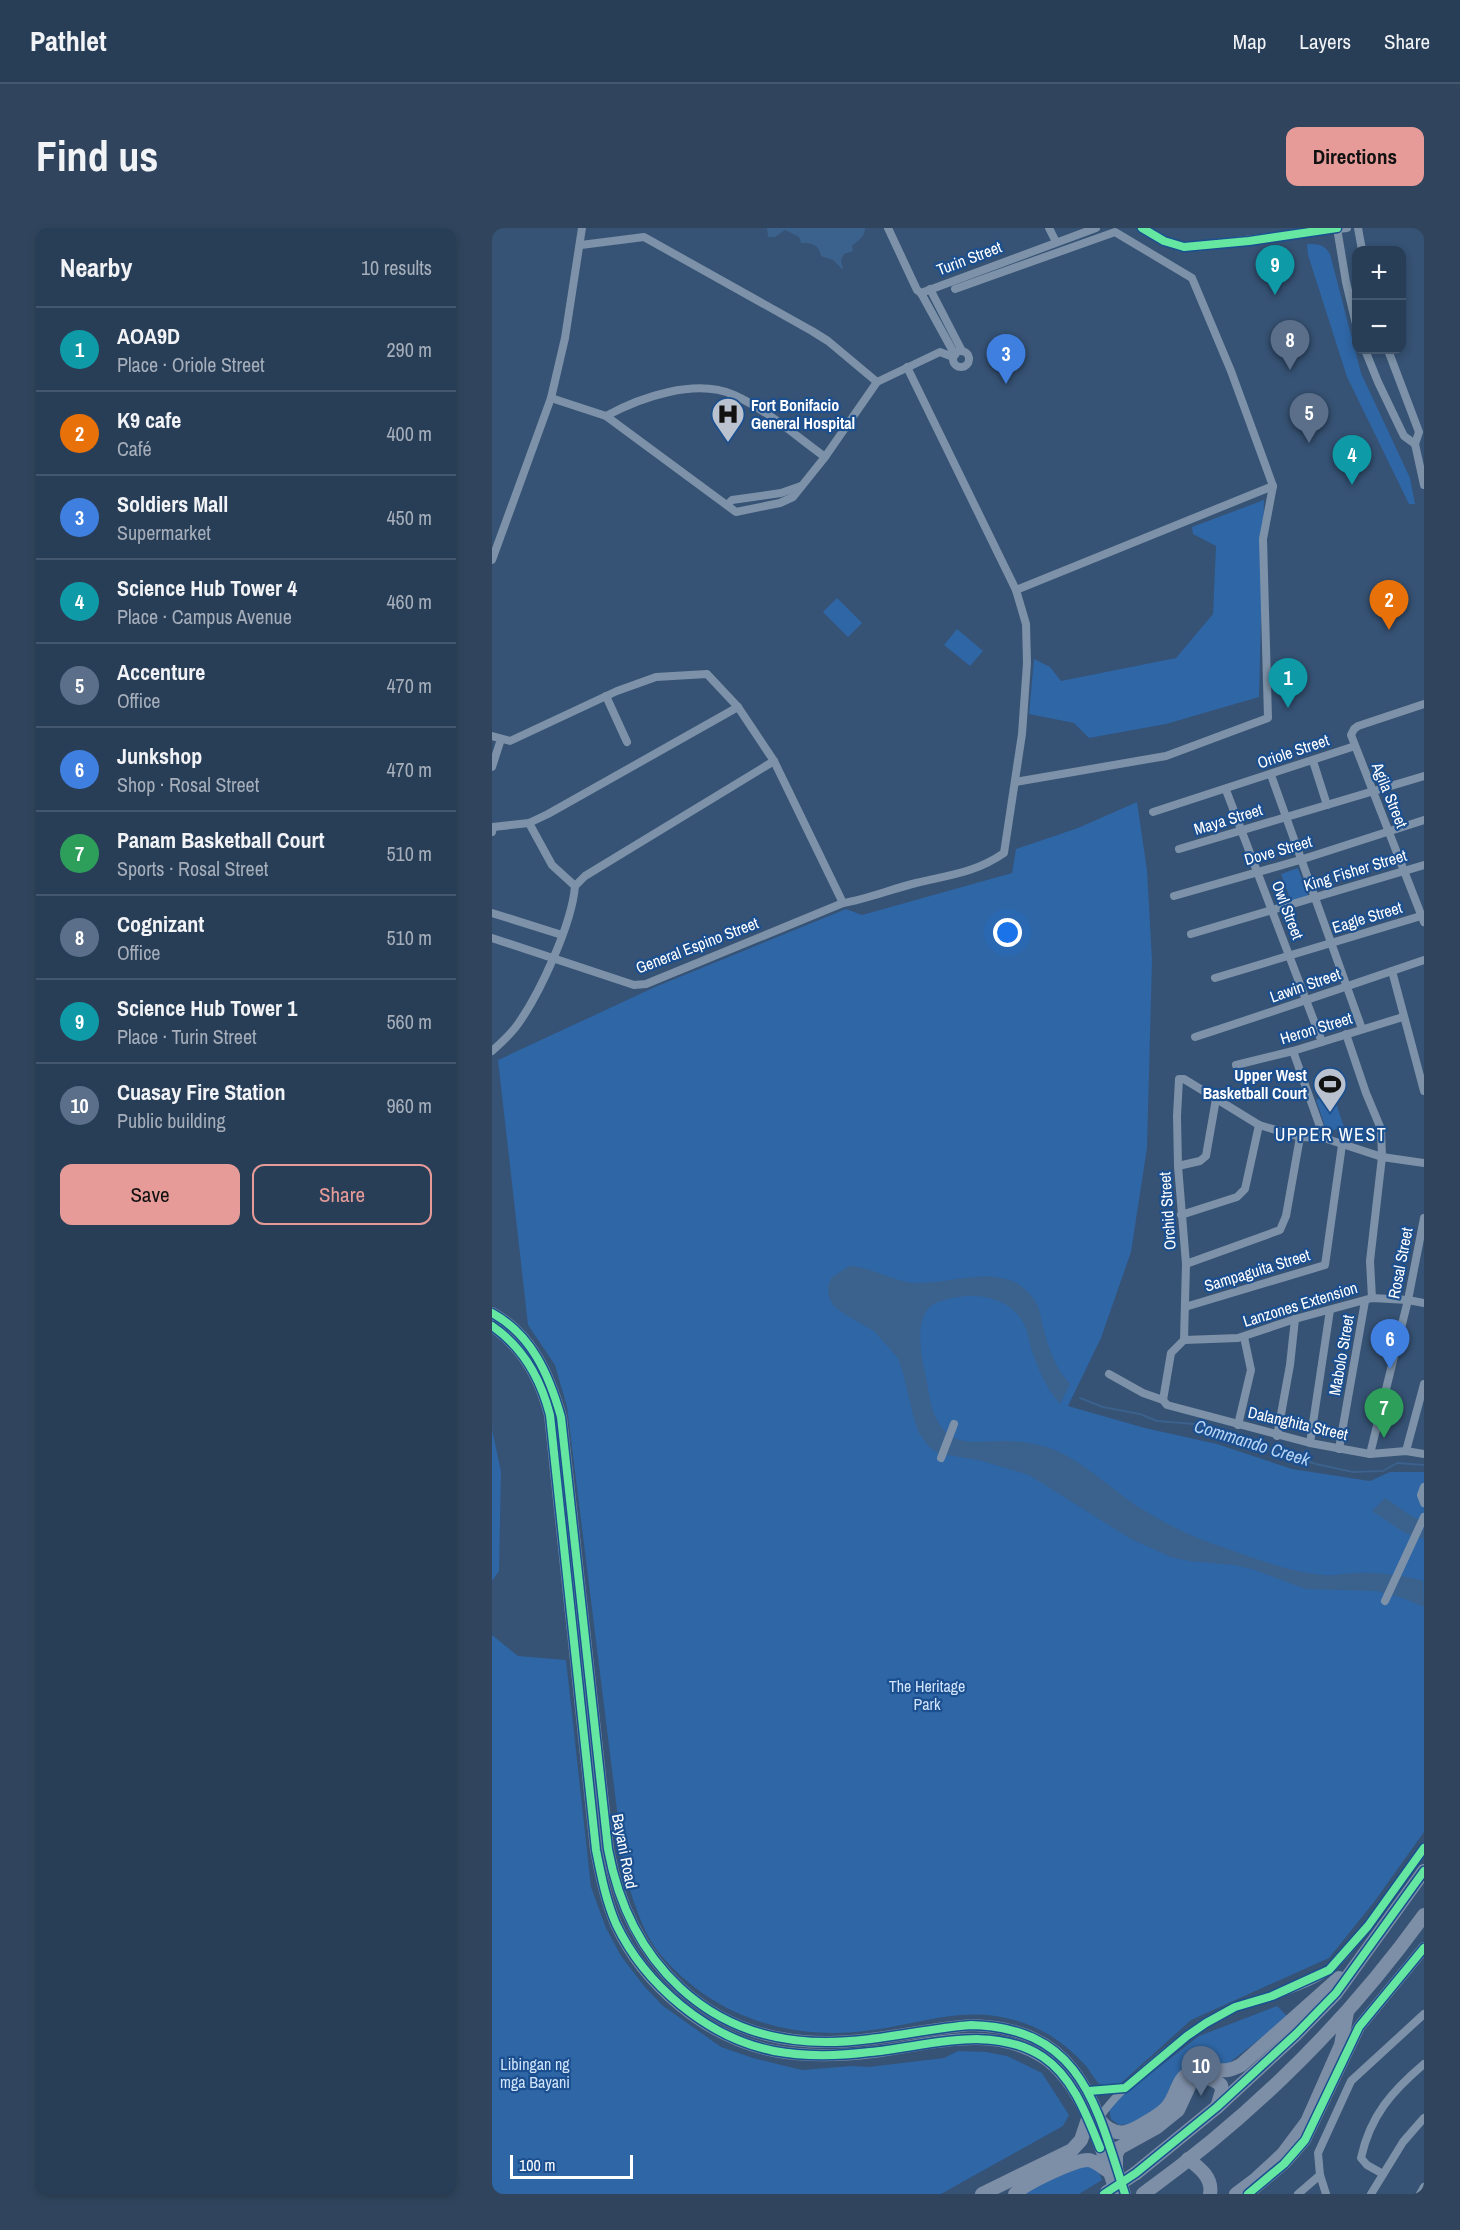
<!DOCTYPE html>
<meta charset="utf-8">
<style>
body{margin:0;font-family:"Archivo Narrow",sans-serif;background:#30455d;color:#f1f3f6}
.controls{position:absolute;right:18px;top:18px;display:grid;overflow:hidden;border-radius:12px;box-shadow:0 3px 9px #0003}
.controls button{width:54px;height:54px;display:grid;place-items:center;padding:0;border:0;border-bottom:2px solid #44576d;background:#283e57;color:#f1f3f6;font:30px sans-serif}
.scale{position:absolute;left:18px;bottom:15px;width:123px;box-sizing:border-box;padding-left:6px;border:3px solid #fff;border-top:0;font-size:16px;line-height:21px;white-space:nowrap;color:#fff;-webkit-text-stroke:4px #1b4f8f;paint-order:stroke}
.you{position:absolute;left:516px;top:705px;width:21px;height:21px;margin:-15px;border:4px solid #fff;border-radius:50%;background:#1a73e8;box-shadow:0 0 0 9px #1a73e833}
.badge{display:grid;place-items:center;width:39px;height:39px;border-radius:50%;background:#e69b98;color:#fff;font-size:20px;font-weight:700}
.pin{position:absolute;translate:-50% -50px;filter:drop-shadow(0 2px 3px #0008)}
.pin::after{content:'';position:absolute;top:32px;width:21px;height:18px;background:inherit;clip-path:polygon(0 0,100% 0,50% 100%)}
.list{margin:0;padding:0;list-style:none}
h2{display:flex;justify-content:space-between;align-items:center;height:78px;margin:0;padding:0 24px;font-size:26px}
h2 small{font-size:20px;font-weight:400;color:#a5aeba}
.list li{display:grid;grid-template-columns:39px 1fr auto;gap:18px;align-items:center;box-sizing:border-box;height:84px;padding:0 24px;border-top:2px solid #44576d}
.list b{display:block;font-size:22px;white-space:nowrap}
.list p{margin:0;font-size:20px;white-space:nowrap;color:#a5aeba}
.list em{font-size:20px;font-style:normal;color:#a5aeba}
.actions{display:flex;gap:12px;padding:18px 24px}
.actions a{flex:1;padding:14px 0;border:2px solid #e69b98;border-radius:12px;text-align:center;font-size:21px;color:#e69b98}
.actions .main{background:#e69b98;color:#111}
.map{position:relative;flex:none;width:932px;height:1966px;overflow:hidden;border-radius:12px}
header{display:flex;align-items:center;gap:36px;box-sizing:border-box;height:84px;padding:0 30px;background:#283e57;border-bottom:2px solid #44576d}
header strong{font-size:28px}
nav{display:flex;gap:33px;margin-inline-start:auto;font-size:21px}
.intro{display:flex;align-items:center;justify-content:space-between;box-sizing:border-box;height:144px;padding:0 36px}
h1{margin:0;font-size:42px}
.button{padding:15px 27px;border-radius:12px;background:#e69b98;color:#111;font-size:21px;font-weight:700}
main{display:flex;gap:36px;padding:0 36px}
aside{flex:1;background:#283e57;border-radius:12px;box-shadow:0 3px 9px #0003}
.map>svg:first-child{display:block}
</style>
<header>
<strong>Pathlet</strong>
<nav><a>Map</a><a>Layers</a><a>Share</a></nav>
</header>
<div class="intro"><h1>Find us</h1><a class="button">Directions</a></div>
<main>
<aside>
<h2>Nearby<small>10 results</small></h2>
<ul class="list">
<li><span class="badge" style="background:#0f9aa8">1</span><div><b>AOA9D</b><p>Place · Oriole Street</p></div><em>290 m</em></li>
<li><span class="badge" style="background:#e8710a">2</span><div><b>K9 cafe</b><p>Café</p></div><em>400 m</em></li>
<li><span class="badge" style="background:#3f7fe0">3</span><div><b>Soldiers Mall</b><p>Supermarket</p></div><em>450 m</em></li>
<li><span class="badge" style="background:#0f9aa8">4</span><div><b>Science Hub Tower 4</b><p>Place · Campus Avenue</p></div><em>460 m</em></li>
<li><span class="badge" style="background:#5c6f8a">5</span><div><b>Accenture</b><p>Office</p></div><em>470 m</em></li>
<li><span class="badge" style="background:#3f7fe0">6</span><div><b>Junkshop</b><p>Shop · Rosal Street</p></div><em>470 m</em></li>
<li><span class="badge" style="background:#2e9e5b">7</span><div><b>Panam Basketball Court</b><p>Sports · Rosal Street</p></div><em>510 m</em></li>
<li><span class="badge" style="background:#5c6f8a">8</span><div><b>Cognizant</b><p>Office</p></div><em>510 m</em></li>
<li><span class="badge" style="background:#0f9aa8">9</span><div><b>Science Hub Tower 1</b><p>Place · Turin Street</p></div><em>560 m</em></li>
<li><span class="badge" style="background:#5c6f8a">10</span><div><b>Cuasay Fire Station</b><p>Public building</p></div><em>960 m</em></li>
</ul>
<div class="actions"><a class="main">Save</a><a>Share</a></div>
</aside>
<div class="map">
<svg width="932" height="1966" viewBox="0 0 932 1966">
<rect width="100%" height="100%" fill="#365274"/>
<g fill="#2f66a5">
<path d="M815 16C826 16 832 16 838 26L869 145 918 250 923 276H917L855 149 816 27Z"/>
<path d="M772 272 767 469 674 496 597 510 582 495 537 486 542 431 558 439 569 453 684 430 721 386 724 318 701 306 700 299Z"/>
<path d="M345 370 370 395 356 409 331 384Z"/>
<path d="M465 401 491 423 478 438 452 417Z"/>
<path d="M645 574 655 642 660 732 655 920 639 1024 609 1110 576 1178 653 1200 725 1216 800 1241 878 1253 898 1244H932V1604L882 1674 837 1730 699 1792 629 1855C623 1858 618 1861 612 1859 604 1855 599 1844 594 1838 573 1815 549 1798 518 1791 471 1778 426 1796 380 1802 299 1814 221 1789 168 1726 150 1704 142 1673 133 1647L75 1179 63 1137 36 1097 6 832 163 759 354 681 370 687 520 645 524 621 586 600Z"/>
<path d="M806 640 818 673 801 679 789 646Z"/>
<path d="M841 866 852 899 835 904 824 872Z"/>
<path d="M0 1201 9 1244 7 1343 0 1353Z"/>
<path d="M0 1407 26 1428 74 1432 99 1659 114 1700 129 1728 152 1758 171 1778 229 1819 261 1830 310 1842 359 1838 377 1839 452 1830 466 1823 494 1824 515 1828 550 1845 577 1887 571 1898 449 1966H0Z"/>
<path d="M785 1778 796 1789 737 1835 690 1841 680 1854 672 1875 640 1896 627 1897 619 1891 617 1882 630 1868 707 1808Z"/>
<path d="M599 1936 605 1940 610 1952 587 1966H528L533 1960Z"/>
</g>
<g fill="#3b618d">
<path d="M275 0H373C373 10 366 12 360 18L361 23 352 26 349 32 351 42 341 32 329 28C327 16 319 15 309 15L307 9 293 2 283 9H276Z"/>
<path d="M357 1038C378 1038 400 1054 424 1055 463 1056 517 1031 543 1073 548 1080 549 1090 551 1099 557 1121 563 1140 578 1156L568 1176C553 1159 546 1140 539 1120 537 1113 536 1104 533 1098 518 1065 475 1063 446 1074 420 1084 429 1128 434 1149 436 1159 437 1170 440 1180 454 1220 475 1214 510 1213 528 1213 550 1216 567 1224 599 1239 624 1266 653 1283 679 1299 707 1312 736 1321 766 1332 800 1344 832 1347 843 1348 854 1345 864 1345 886 1344 911 1347 931 1353L932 1379 913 1371 885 1363 814 1361 760 1341 741 1337 697 1333 679 1329 639 1311 537 1247 490 1233 446 1225 437 1219 427 1205 422 1191 411 1145 406 1130 382 1103 352 1086 341 1077 337 1069 336 1059 339 1050Z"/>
<path d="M893 1270 921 1289 932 1293V1311L913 1305 880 1283Z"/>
</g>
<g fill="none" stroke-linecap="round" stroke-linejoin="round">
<path stroke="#3b618d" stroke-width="2" d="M588 1170 611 1179 648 1186 665 1193 702 1196 716 1202 742 1206 775 1221 824 1236 861 1244 891 1243 905 1235 932 1237"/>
<g stroke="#7d92a8" stroke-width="8">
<path d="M396 0 425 62 429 65 463 127"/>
<path d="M557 0 564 14"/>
<path d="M650 0 672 13 692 19 855 0"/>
<path d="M845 0 854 54 864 96"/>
<path d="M866 0 870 22"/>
<path d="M89 17 152 9 320 103 336 113 385 154"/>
<path d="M438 61 470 123"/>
<path d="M463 61 623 4 700 50 739 143 781 258 771 311 776 490 674 528 523 554"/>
<path d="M429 65 604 0"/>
<path d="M873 122 886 154 909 202 912 208 923 216"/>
<path d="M896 122 927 204 923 216 932 257"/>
<circle cx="469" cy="131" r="8"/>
<path d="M59 170 114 188C149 169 204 150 242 167 275 182 304 208 333 229"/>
<path d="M114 188 244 284 288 275 301 269 333 229 385 154 448 124 461 129"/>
<path d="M235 277 240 272 289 265 309 258"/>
<path d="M0 332 59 170 73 110 90 0"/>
<path d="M524 362 781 258"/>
<path d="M114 468 135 514"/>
<path d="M932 476 866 498 862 501 859 507 932 694"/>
<path d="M0 508 18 513 125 463 164 449 215 446 246 479 282 533 351 675"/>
<path d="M821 533 835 577"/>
<path d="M0 539 9 511"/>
<path d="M779 547 870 801"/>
<path d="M734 562 830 814"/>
<path d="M661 584 863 518"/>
<path d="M37 595 60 637 83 658"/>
<path d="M0 604 1 599 37 595 56 586 246 479"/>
<path d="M687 621 932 548"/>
<path d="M682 668 808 632 932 592"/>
<path d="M0 685 70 707"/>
<path d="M699 706 932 637"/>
<path d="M0 710 142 757 154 756 351 675C376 671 399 661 424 655 457 647 483 645 512 625L530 506 535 435 534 396 524 362 415 139"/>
<path d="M900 743 932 863"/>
<path d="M723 750 932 687"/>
<path d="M854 806 874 865 889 901 890 929 878 1033 880 1070"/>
<path d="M703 809C780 784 856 758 932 732"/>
<path d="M0 823C9 815 19 806 26 796 48 765 80 696 83 658L93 648 282 533"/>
<path d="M801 823 832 910"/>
<path d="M744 837 801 823 911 789"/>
<path d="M686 938 708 933 714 928 724 871"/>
<path d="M689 987 745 969 753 961 767 897"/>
<path d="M694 1036 788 1002 794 988 808 909"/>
<path d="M693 1079 833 1037 850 917"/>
<path d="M692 1112 694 1036 686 938 685 888 687 851H692L767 897 808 909 832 910 890 929 932 935"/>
<path d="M692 1112 679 1125 671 1172 675 1177 818 1215 878 1226 914 1223 932 1226"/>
<path d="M692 1112 746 1110 803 1091 880 1070 916 1072 932 1075"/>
<path d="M617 1146 651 1165 671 1172"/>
<path d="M746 1197 759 1142 752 1109"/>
<path d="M785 1208 798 1137 803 1091"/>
<path d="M818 1215 838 1082"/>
<path d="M847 1221 873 1073"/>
<path d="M914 1223 932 1156"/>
<path d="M878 1226 916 1072 932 990"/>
<path d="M449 1230 462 1196"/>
<path d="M932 1259 929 1267 932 1275"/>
<path d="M893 1373 932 1289"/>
<path d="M597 1863 633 1860"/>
<path d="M607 1890C631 1855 705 1794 744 1779 772 1769 814 1760 837 1742 848 1734 857 1722 865 1712 889 1682 911 1651 932 1620"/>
<path d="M891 1946 875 1937 869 1930C878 1888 900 1863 932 1836"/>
<path d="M806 1966 828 1947"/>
<path d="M834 1966 828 1947 826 1925 859 1853 932 1786"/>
<path d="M879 1966 911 1914 932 1890"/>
<path d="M928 1966 932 1959"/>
</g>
<g stroke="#798da4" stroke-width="12">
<path d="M0 1085C40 1107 57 1147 69 1189L116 1621C137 1734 215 1814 334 1814 383 1814 430 1801 479 1797 590 1800 604 1877 633 1966"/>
<path d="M0 1098C31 1119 49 1152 58 1187L104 1622C109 1647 114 1673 124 1696 152 1757 215 1810 282 1823 315 1829 349 1828 381 1824 436 1817 499 1796 550 1829 590 1854 610 1923 624 1966"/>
<path d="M756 1966 792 1936 813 1912 867 1799 932 1720"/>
</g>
<g stroke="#7d8ea7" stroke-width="14">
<path d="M609 1894C626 1912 639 1904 658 1892 664 1888 672 1884 676 1878 685 1867 685 1850 699 1844 716 1836 729 1849 749 1837L847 1750"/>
<path d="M696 1931C708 1940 721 1950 718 1966"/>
<path d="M624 1938V1927L627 1920 665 1899 686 1882 699 1854C711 1848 719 1849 729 1857L730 1863 725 1879"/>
<path d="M644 1945 725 1879 804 1806 844 1765 932 1643"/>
<path d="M490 1966 580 1922 589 1912 596 1891"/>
<path d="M523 1966C532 1956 582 1932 596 1932 602 1932 610 1939 616 1943"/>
<path d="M651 1966C758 1889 855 1794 932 1687"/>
<path d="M744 1966 764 1951 791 1926 815 1894 849 1817 855 1784"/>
</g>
<path stroke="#7d8ea7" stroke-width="14" d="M615 1964 644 1945"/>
<defs>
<g id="cycleway">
<path d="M650 0 672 13 692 19 757 13 845 0"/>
<path d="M0 1085C40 1107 57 1147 69 1189L116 1621C137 1734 215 1814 334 1814 383 1814 430 1801 479 1797 590 1800 604 1877 633 1966"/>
<path d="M0 1098C31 1119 49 1152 58 1187L104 1622C109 1647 114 1673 124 1696 153 1757 216 1810 282 1823 314 1829 346 1828 378 1824 434 1819 499 1795 551 1829 581 1849 595 1888 608 1920"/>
<path d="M597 1863 633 1860 695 1808 714 1795 743 1779 780 1768 837 1742 876 1698 932 1620"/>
<path d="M612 1966 644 1945 725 1879 804 1806 844 1765 932 1643"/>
<path d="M756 1966 792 1936 813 1912 867 1799 932 1720"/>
</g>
</defs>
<use href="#cycleway" stroke="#1b4f8f" stroke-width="11"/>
<use href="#cycleway" stroke="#66e7a1" stroke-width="8"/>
</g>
<defs>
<symbol id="hospital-pin" viewBox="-11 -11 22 30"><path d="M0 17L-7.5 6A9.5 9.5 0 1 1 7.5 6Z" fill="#b9c2ce" stroke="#1b4f8f"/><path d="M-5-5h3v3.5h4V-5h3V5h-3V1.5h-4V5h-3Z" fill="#111"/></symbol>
<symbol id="stadium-pin" viewBox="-11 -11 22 30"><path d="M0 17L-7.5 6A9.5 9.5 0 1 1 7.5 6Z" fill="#b9c2ce" stroke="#1b4f8f"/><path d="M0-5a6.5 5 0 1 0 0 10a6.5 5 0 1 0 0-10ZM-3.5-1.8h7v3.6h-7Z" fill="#111"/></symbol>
</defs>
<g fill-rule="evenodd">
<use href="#hospital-pin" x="217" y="167" width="38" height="52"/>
<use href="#stadium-pin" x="819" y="837" width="38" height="52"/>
</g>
<g text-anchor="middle" stroke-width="4.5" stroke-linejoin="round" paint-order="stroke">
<g font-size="16" fill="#fff" stroke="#1b4f8f">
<text transform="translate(477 30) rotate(-21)" y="6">Turin Street</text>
<text transform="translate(801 523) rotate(-19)" y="6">Oriole Street</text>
<text transform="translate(898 567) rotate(68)" y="6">Agila Street</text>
<text transform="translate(736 591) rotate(-17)" y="6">Maya Street</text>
<text transform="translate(786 622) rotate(-16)" y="6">Dove Street</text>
<text transform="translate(863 642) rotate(-17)" y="6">King Fisher Street</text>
<text transform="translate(796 682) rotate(69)" y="6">Owl Street</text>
<text transform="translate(875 689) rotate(-17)" y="6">Eagle Street</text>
<text transform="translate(205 717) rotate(-21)" y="6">General Espino Street</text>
<text transform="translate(813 757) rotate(-19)" y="6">Lawin Street</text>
<text transform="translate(824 800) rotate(-17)" y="6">Heron Street</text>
<text transform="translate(675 983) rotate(-94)" y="6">Orchid Street</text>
<text transform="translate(908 1035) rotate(-79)" y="6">Rosal Street</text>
<text transform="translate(765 1042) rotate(-17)" y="6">Sampaguita Street</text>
<text transform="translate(808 1076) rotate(-17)" y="6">Lanzones Extension</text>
<text transform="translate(849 1127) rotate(-80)" y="6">Mabolo Street</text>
<text transform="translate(806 1195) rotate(13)" y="6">Dalanghita Street</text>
<text transform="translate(133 1623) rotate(79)" y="6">Bayani Road</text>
</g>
<g font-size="16" font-weight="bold" fill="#fff" stroke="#1b4f8f" text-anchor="start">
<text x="259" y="183">Fort Bonifacio<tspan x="259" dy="18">General Hospital</tspan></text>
<text x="815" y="853" text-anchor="end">Upper West<tspan x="815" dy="18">Basketball Court</tspan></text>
</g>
<g font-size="16" fill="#cfe3fa" stroke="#1b4f8f">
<text x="435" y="1464">The Heritage<tspan x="435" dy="18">Park</tspan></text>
<text x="43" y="1842">Libingan ng<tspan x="43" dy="18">mga Bayani</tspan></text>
</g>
<g font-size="18" letter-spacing="1.5" fill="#fff" stroke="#1b4f8f">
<text x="839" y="913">UPPER WEST</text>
</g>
<g font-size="18" font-style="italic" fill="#b5d3f5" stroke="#1b4f8f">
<text transform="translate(760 1215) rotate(17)" y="6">Commando Creek</text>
</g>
</g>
</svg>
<div class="controls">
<button>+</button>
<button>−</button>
</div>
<div class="scale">100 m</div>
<div class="you"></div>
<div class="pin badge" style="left:796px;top:480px;background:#0f9aa8">1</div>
<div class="pin badge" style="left:897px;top:402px;background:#e8710a">2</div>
<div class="pin badge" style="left:514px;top:156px;background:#3f7fe0">3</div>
<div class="pin badge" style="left:860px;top:257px;background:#0f9aa8">4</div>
<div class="pin badge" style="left:817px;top:215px;background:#5c6f8a">5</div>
<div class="pin badge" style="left:898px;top:1141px;background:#3f7fe0">6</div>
<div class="pin badge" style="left:892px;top:1210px;background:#2e9e5b">7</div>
<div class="pin badge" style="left:798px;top:142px;background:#5c6f8a">8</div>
<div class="pin badge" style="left:783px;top:67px;background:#0f9aa8">9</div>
<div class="pin badge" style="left:709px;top:1868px;background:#5c6f8a">10</div>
</div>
</main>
